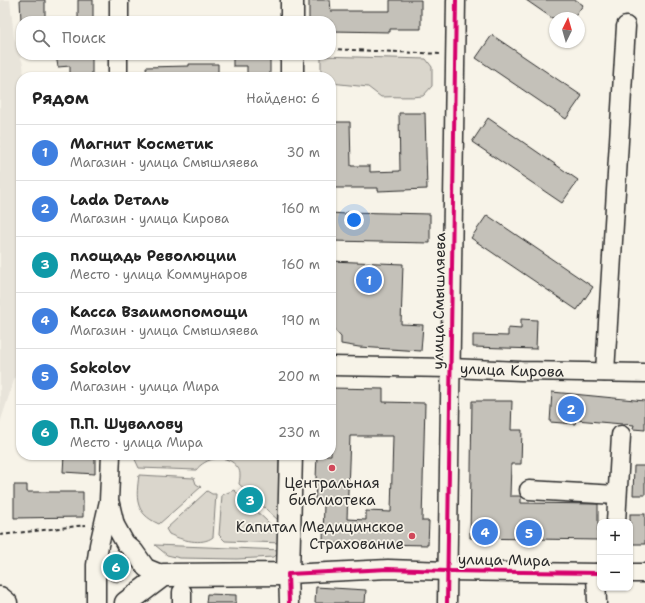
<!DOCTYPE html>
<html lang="ru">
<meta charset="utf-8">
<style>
body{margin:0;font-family:"Shantell Sans",sans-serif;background:#f6f6f6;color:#222}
.controls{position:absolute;right:12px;bottom:12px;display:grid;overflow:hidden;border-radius:8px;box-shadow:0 1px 3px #0004}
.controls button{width:36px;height:36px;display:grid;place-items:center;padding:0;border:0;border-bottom:1px solid #e0e0e0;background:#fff;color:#222;font:20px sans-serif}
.compass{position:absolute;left:549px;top:12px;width:36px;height:36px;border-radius:50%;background:#fff;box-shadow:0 1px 3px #0004;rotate:5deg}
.you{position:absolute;left:354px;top:220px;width:14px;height:14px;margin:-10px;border:3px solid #fff;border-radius:50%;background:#1a73e8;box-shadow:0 0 0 6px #1a73e833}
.badge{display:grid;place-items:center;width:26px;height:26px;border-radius:50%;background:#d1495b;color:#fff;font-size:13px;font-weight:700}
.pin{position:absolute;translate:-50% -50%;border:2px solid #fff;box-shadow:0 1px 4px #0006}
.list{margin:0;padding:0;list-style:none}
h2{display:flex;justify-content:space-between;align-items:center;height:52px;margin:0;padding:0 16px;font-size:17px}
h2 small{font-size:13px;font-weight:400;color:#767676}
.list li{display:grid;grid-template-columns:26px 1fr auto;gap:12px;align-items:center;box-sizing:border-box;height:56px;padding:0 16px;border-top:1px solid #e0e0e0}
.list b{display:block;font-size:15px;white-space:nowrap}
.list p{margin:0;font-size:13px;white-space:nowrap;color:#767676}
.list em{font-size:13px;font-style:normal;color:#767676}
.icon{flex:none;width:22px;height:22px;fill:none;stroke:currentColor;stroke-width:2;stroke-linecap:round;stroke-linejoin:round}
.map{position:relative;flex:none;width:645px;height:603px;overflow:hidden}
.search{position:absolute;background:#fff;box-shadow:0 1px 3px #0004;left:16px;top:16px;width:320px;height:44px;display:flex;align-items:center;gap:10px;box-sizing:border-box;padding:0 14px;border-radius:16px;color:#767676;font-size:15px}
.panel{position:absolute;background:#fff;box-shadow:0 1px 3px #0004;left:16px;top:72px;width:320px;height:388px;border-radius:16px}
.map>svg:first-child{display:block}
</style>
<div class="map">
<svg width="645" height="603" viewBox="0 0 645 603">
<rect width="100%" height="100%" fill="#f7f3e8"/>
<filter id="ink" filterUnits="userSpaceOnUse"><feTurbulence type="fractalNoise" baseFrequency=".025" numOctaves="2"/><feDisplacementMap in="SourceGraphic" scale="8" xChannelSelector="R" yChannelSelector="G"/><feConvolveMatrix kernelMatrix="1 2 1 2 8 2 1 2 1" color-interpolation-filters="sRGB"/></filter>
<g filter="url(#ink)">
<path fill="#e8e4da" d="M0 0H10L14 37 23 64 24 77H21V377H15L0 423Z"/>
<g fill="#dad6cc" stroke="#82807c">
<path d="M321 56 426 59 432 67V86L423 96C409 98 395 96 381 97L368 87 331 83V77H321Z"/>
<path d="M133 455H279V521L239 484C240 478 241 472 238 468 227 452 205 458 196 470L139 468Z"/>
<path d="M139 475 194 478 196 484 201 487 159 524C134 513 136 498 139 475Z"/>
<path d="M234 490 285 538 283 543 225 541 219 535 222 495Z"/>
<path d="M207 491 212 494H216L213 537C202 546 181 540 169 534L166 529Z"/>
<path d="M155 545 282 550 274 557 237 559 180 558 167 555Z"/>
<circle cx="117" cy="568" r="14"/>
</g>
<g fill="#c4c1b9" stroke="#2b2b2b" fill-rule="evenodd">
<path d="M20 0H45V21H21Z"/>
<rect x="78" y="0" width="15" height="21"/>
<path d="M309 0H330L331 11H390V0H421V29H390V32L331 31V21H309Z"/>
<path d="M526 0H576L583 5 574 18H552Z"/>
<path d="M492 35 582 96 566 119 476 58Z"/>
<path d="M56 55H92V77H70V66L58 67Z"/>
<path d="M233 55H270V77H247V66H233Z"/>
<path d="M189 64H218V77H147L146 67 189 66Z"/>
<path d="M399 113H425L427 189 378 191V188H331V122H350L351 166H370V172L400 171Z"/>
<path d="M488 118 578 180 562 203 472 142Z"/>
<path d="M346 212 430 214V243L331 241V213L346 214Z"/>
<path d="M487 215 593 287 577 310 471 238Z"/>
<path d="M331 261 403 264 401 324 423 325 421 351 359 347 341 344V337L333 328 331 317Z"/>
<path d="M521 319 537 320 536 349 473 347V335L508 336V328L521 329Z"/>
<path d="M331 388 383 389V402L425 403 422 521H429L428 545 323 543 324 502H315L317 455H331ZM350 436H393L391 512 366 511V520L347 519Z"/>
<path d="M552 392 645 401V430L633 429 634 425 576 420 575 424 550 422Z"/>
<path d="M472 401H512L511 430H522L521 464H511L510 496H521V503L598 504V540L470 538Z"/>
<path d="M64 455H95V474L63 472Z"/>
<path d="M634 466H645V495H633Z"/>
<path d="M14 485H27V492H83V517L14 518Z"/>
<rect x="630" y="514" width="15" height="30"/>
<path d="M316 587 366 590 365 603H315Z"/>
<path d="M207 594 236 595V603H206Z"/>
</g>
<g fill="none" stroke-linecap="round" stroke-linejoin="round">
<defs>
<g id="minor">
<path d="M119 21V0"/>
<path d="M118 77V55"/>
<path id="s1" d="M331 366 450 368 521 371 645 373"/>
<path d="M605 372 626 26"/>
<path d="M529 490 617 495"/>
<path d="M110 504 115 525 125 543 134 551 146 568 163 575"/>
<path d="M616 522 621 435"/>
<path d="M596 573 597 603"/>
<path d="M630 573H645"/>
<path d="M182 592V603"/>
<path d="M96 603V565L99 545 109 501 111 455"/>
<path d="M289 603 288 574 388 569 447 571 600 573"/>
<path d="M447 603 456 0"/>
</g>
<g id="major">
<path d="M292 0V21"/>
<path d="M292 55V77"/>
<path d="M0 598 6 603"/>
<path d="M126 603 163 575 288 574 291 455"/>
</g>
</defs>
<use href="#minor" stroke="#2b2b2b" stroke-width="21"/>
<use href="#major" stroke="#2b2b2b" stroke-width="25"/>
<g stroke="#2b2b2b" stroke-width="2" stroke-dasharray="4 3" stroke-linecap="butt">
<path d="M331 49 442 54"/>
<path d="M0 535 86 525"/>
</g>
<use href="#minor" stroke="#f7f3e8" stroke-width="18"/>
<use href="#major" stroke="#f7f3e8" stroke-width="22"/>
<defs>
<g id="cycleway">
<path d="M289 603 288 574 388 569 447 571 600 573"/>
<path d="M447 603 456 0"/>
</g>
</defs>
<use href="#cycleway" stroke="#f7f3e8" stroke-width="6"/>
<use href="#cycleway" stroke="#d6006c" stroke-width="4"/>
</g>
</g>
<g fill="#d1495b" stroke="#f7f3e8" stroke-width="1.5">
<circle cx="332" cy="468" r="4"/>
<circle cx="412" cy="536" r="4"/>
</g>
<g text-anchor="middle" stroke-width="3.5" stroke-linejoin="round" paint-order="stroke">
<g font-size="15" fill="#2b2b2b" stroke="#f7f3e8">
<text transform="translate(439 301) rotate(-89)" y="5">улица Смышляева</text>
<text dy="5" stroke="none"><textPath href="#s1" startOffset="181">улица Кирова</textPath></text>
<text transform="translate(504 560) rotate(1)" y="5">улица Мира</text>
</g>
<g font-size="15" fill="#2b2b2b" stroke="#f7f3e8">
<text x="332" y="488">Центральная<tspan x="332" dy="17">библиотека</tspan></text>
<text x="404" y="532" text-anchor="end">Капитал Медицинское<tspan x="404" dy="17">Страхование</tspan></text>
</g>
</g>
</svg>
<div class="controls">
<button>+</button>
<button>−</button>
</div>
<svg class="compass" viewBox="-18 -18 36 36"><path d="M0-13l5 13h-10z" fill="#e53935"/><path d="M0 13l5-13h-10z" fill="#767676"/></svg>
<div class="you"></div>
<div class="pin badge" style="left:369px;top:280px;background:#3f7fe0">1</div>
<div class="pin badge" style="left:571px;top:409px;background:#3f7fe0">2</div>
<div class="pin badge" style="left:250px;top:500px;background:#0f9aa8">3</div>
<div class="pin badge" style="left:485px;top:532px;background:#3f7fe0">4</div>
<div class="pin badge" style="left:529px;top:533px;background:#3f7fe0">5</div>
<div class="pin badge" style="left:116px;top:567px;background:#0f9aa8">6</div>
<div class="search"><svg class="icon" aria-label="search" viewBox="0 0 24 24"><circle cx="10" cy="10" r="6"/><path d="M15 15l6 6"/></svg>Поиск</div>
<section class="panel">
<h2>Рядом<small>Найдено: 6</small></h2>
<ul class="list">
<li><span class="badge" style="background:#3f7fe0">1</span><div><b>Магнит Косметик</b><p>Магазин · улица Смышляева</p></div><em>30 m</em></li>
<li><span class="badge" style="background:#3f7fe0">2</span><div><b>Lada Dеталь</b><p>Магазин · улица Кирова</p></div><em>160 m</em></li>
<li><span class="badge" style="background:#0f9aa8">3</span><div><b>площадь Революции</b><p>Место · улица Коммунаров</p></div><em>160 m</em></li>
<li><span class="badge" style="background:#3f7fe0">4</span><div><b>Касса Взаимопомощи</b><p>Магазин · улица Смышляева</p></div><em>190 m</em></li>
<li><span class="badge" style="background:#3f7fe0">5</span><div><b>Sokolov</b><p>Магазин · улица Мира</p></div><em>200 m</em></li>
<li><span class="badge" style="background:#0f9aa8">6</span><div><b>П.П. Шувалову</b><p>Место · улица Мира</p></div><em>230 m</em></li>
</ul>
</section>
</div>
